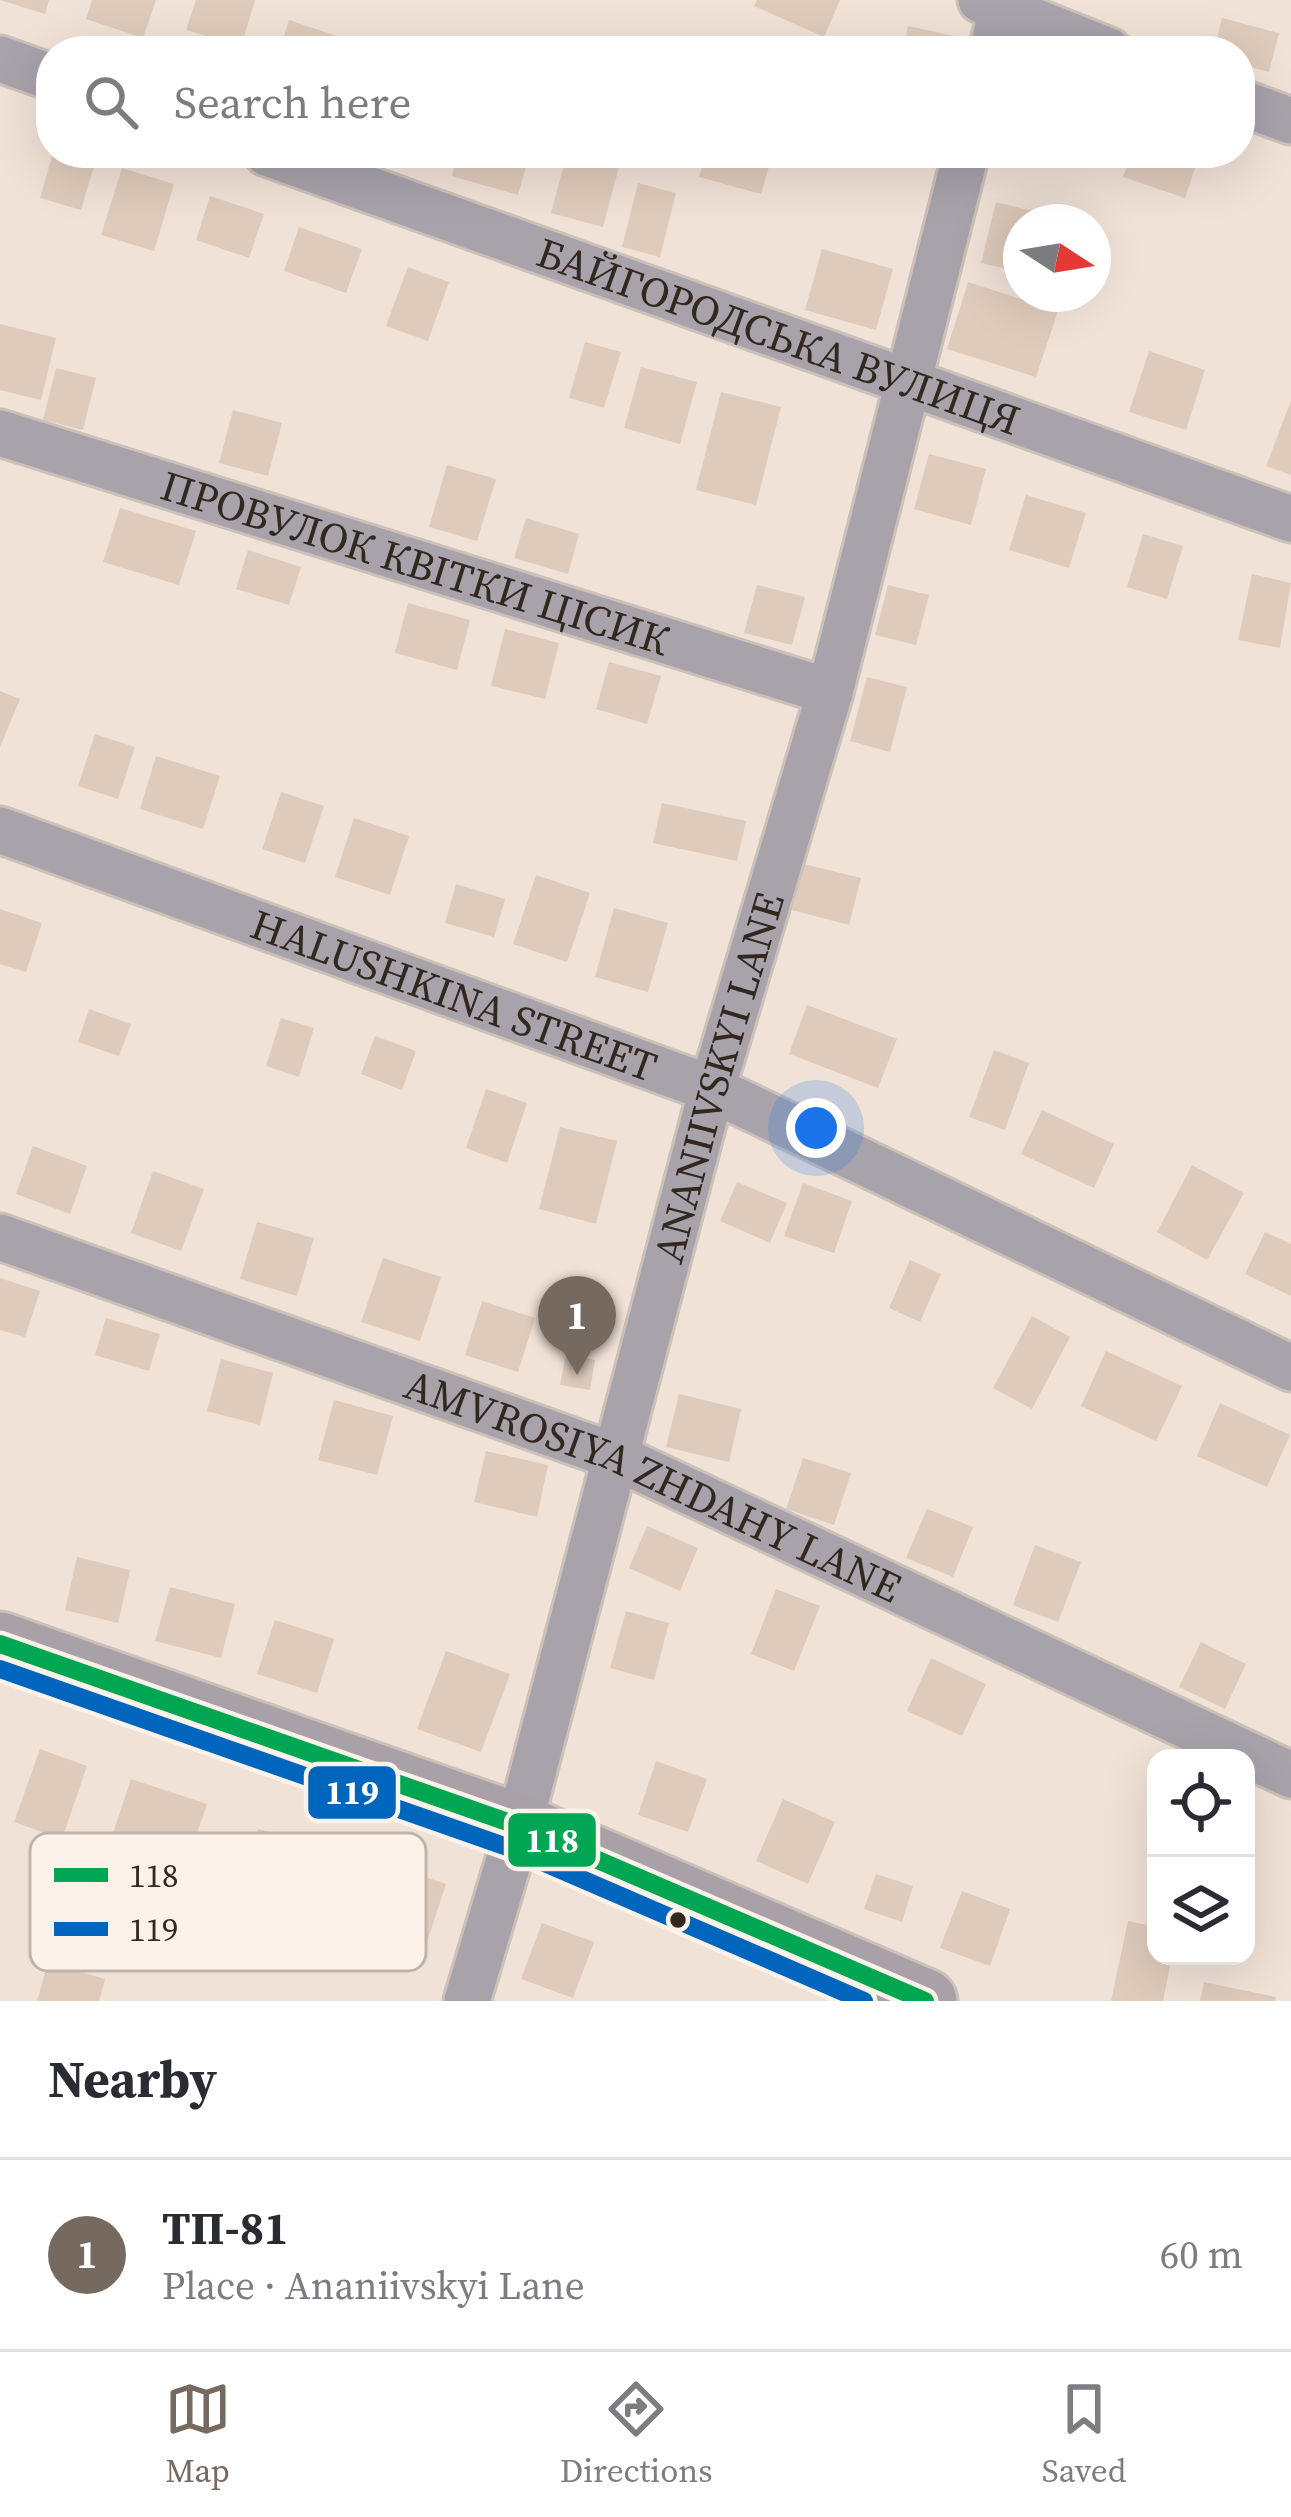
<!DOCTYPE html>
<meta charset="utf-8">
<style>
body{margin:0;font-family:"Source Serif 4",serif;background:#f7f7f7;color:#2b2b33}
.controls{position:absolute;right:36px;bottom:36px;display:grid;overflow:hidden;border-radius:24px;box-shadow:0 12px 48px #0002}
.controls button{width:108px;height:108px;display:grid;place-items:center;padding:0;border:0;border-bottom:3px solid #e1e1e2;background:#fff;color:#2b2b33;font:60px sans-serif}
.compass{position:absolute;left:1003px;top:204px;width:108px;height:108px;border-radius:50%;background:#fff;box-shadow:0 12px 48px #0002;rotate:102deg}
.you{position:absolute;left:816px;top:1128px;width:42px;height:42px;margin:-30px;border:9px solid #fff;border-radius:50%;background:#1a73e8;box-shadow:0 0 0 18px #1a73e833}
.badge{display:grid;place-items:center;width:78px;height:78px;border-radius:50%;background:#756960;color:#fff;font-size:39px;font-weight:700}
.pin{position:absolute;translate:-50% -99px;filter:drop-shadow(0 3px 6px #0008)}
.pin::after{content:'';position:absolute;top:63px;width:42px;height:36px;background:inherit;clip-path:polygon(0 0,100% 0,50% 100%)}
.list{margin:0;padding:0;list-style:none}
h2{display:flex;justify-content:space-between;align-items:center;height:156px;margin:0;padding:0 48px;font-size:51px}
h2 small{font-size:39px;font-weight:400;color:#7c7c81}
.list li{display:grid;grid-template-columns:78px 1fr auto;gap:36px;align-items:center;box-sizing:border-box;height:192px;padding:0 48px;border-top:3px solid #e1e1e2}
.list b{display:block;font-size:45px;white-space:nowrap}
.list p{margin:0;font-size:39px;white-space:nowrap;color:#7c7c81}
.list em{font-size:39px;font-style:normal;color:#7c7c81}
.icon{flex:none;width:66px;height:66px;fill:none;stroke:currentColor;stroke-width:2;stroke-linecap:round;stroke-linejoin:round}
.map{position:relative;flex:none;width:1291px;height:2001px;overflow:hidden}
.search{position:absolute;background:#fff;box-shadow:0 12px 48px #0002;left:36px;right:36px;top:36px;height:132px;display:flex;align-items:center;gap:30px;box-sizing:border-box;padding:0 42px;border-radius:48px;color:#7c7c81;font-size:45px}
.sheet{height:348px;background:#fff}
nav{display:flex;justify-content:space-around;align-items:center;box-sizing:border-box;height:168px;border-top:3px solid #e1e1e2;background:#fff;font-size:33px;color:#7c7c81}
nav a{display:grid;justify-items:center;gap:6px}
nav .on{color:#756960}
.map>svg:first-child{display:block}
</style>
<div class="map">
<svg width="1291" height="2001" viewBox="0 0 1291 2001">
<rect width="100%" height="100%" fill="#f1e2d7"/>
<g fill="#dfcbbb">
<path d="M0 0H49L45 14Z"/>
<path d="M92 0H156L143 38 86 19Z"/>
<path d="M196 0H255L241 47 186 30Z"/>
<path d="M757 0H840L824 37 754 6Z"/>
<path d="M1222 18 1279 33 1269 72 1240 64V51H1214Z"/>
<path d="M289 20 346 39 342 51H279Z"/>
<path d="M908 26 959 37 956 51H903Z"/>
<path d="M53 153 96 159 81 210 40 198Z"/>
<path d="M458 153H530L518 195 452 176Z"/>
<path d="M567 153 620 163 603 227 551 213Z"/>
<path d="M706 153H773L761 194 699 177Z"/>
<path d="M1132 153H1200L1185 198 1123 177Z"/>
<path d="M122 168 174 184 154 251 101 235Z"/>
<path d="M638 183 676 193 660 257 622 247Z"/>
<path d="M210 196 264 214 249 258 196 240Z"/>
<path d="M996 202 1057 217 1055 222H1021V272L981 263Z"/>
<path d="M299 227 362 249 346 293 284 271Z"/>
<path d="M822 249 893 269 876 330 805 310Z"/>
<path d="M408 267 449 282 428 341 386 326Z"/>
<path d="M968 282 1058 311 1036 377 947 349Z"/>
<path d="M0 324 56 338 41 400 0 390Z"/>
<path d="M585 342 621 352 604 408 569 398Z"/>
<path d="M1149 351 1205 370 1186 430 1129 412Z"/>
<path d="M641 367 697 382 680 444 624 428Z"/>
<path d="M56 368 96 378 83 430 43 420Z"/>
<path d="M721 392 781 407 756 505 696 490Z"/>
<path d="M1291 401V475L1266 466Z"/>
<path d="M233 410 282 423 268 476 219 463Z"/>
<path d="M929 454 986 469 971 525 914 509Z"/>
<path d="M447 465 496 479 477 541 429 527Z"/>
<path d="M1026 495 1086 513 1069 568 1009 550Z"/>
<path d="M120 508 196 531 179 585 103 562Z"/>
<path d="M526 518 579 534 568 574 514 558Z"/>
<path d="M1143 534 1183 546 1167 599 1127 587Z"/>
<path d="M248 550 301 567 289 605 236 589Z"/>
<path d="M1252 574 1291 583 1280 648 1238 640Z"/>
<path d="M757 585 805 597 792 645 744 633Z"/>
<path d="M888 585 929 595 916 645 875 635Z"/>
<path d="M408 603 470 620 457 670 395 653Z"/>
<path d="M505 629 559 643 545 699 491 686Z"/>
<path d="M609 662 661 676 647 724 596 709Z"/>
<path d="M867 677 907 687 890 752 850 741Z"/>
<path d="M0 691 20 699 0 747Z"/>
<path d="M95 734 135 747 118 799 78 786Z"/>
<path d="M156 756 220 776 203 829 140 809Z"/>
<path d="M281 792 324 806 305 863 262 849Z"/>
<path d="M662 803 746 821 737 861 653 843Z"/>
<path d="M354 818 409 836 390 895 335 877Z"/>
<path d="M804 864 861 878 849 925 792 910Z"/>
<path d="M536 875 590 893 567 962 513 944Z"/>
<path d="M456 884 505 899 494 937 445 923Z"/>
<path d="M614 908 668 923 648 992 595 977Z"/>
<path d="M0 909 42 923 26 972 0 964Z"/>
<path d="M807 1005 897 1039 878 1088 789 1054Z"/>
<path d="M89 1009 131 1024 119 1056 78 1042Z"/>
<path d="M281 1018 314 1028 299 1077 266 1066Z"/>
<path d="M375 1036 416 1051 402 1090 361 1074Z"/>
<path d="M994 1050 1029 1063 1005 1130 969 1117Z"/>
<path d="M486 1089 527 1103 507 1163 466 1148Z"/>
<path d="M1042 1110 1114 1144 1094 1188 1021 1154Z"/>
<path d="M560 1127 617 1141 596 1224 539 1209Z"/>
<path d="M33 1146 87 1166 70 1214 16 1194Z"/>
<path d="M1192 1165 1244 1193 1207 1260 1157 1232Z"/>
<path d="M153 1171 204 1189 181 1251 131 1233Z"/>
<path d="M737 1182 787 1203 770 1243 720 1221Z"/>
<path d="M803 1183 852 1201 834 1253 784 1236Z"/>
<path d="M257 1222 314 1238 297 1296 240 1279Z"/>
<path d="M1265 1232 1291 1244V1296L1245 1274Z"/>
<path d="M383 1258 441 1277 420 1341 361 1322Z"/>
<path d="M910 1260 941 1274 920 1322 889 1308Z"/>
<path d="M0 1278 40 1291 25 1337 0 1330Z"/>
<path d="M482 1301 535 1318 518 1372 465 1355Z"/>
<path d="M1032 1316 1070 1337 1032 1409 993 1388Z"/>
<path d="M106 1318 160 1334 149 1371 95 1355Z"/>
<path d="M1106 1351 1182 1386 1156 1441 1081 1406Z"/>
<path d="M566 1354 595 1360 590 1390 560 1385Z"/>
<path d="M221 1359 273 1373 260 1425 207 1411Z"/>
<path d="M679 1394 741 1409 729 1462 666 1447Z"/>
<path d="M334 1400 393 1416 377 1475 318 1460Z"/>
<path d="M1220 1403 1290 1435 1267 1487 1197 1456Z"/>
<path d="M486 1451 548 1465 537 1517 474 1502Z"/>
<path d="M803 1458 851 1473 834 1525 786 1509Z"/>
<path d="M927 1509 973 1527 953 1577 906 1558Z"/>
<path d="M647 1526 698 1548 680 1591 629 1568Z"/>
<path d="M1035 1545 1081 1562 1058 1622 1013 1605Z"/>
<path d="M77 1557 130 1570 118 1623 65 1610Z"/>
<path d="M170 1587 235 1604 221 1658 155 1641Z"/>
<path d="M776 1589 820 1606 794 1671 751 1654Z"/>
<path d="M626 1611 669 1623 654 1680 610 1668Z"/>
<path d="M275 1620 334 1639 317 1693 257 1674Z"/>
<path d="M1201 1642 1246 1664 1225 1709 1179 1687Z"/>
<path d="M446 1651 510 1674 481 1752 417 1729Z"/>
<path d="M931 1658 986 1684 962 1736 907 1711Z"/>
<path d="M40 1749 87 1766 62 1839 14 1822Z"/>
<path d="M656 1761 707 1779 688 1832 638 1815Z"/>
<path d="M131 1779 207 1804 187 1863 111 1839Z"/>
<path d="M783 1799 835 1822 808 1884 756 1861Z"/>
<path d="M258 1829 318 1844 302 1908 241 1892Z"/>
<path d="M393 1866 446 1884 425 1948 371 1930Z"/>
<path d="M876 1874 913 1886 902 1922 864 1909Z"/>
<path d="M962 1891 1010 1909 990 1966 940 1948Z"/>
<path d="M1128 1921 1156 1927V1956H1172L1163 2001H1111Z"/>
<path d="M542 1923 594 1942 573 1998 521 1979Z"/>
<path d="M48 1962 105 1979 99 2001H37Z"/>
<path d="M1204 1982 1276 1997 1275 2001H1200Z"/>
</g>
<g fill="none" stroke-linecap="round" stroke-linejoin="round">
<defs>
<g id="street">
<path d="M981 0 1109 51"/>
<path d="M992 51 1002 9"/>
<path d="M0 59 51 77"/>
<path d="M1240 102 1291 121"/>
<path id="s1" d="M267 153 1291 519"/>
<path id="s2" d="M0 433 830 692"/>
<path id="s3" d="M0 830 712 1089 1291 1368"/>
<path id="s4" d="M0 1237 614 1456 1291 1775"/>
<path id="s5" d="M467 2001 519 1826 712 1089 830 692 966 153"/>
</g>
<path id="secondary" d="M0 1644 519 1826 925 2001"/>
</defs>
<use href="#street" stroke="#ccc1b9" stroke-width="51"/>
<use href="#secondary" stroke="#ccc1b9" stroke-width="69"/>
<use href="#street" stroke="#a8a3ab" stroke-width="45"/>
<use href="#secondary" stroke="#a9a1a8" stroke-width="63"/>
<defs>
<path id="bus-1" d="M0 1644 519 1826 925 2001"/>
<path id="bus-2" d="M0 1669 510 1848 864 2001"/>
</defs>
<use href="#bus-1" stroke="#fcf2e9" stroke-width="27"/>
<use href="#bus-2" stroke="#fcf2e9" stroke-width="27"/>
<use href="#bus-1" stroke="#00a651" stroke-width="18"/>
<use href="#bus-2" stroke="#0065bd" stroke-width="18"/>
</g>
<circle fill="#322820" stroke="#fcf2e9" stroke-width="4.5" cx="678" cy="1920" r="10"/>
<g text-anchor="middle" stroke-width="9" stroke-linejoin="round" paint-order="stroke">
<g font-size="42" fill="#322820" stroke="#fcf2e9">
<text dy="15" stroke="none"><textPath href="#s1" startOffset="543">БАЙГОРОДСЬКА ВУЛИЦЯ</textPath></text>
<text dy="15" stroke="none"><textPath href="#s2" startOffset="435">ПРОВУЛОК КВІТКИ ЦІСИК</textPath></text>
<text dy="15" stroke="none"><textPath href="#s3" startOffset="483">HALUSHKINA STREET</textPath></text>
<text dy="15" stroke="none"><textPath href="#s5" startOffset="957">ANANIIVSKYI LANE</textPath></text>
<text dy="15" stroke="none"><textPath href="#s4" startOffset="699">AMVROSIYA ZHDAHY LANE</textPath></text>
</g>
</g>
<rect x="30" y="1833" width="396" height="138" rx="18" fill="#fcf2e9" stroke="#bfb5ad" stroke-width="3"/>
<rect x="54" y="1868" width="54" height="14" fill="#00a651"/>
<rect x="54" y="1922" width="54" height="14" fill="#0065bd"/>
<g font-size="33" fill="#322820">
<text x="129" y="1887">118</text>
<text x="129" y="1941">119</text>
</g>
<g stroke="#fcf2e9" stroke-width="4.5">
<rect x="306" y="1764" width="92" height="57" rx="12" fill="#0065bd"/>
<rect x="506" y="1811" width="92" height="58" rx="12" fill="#00a651"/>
</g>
<g font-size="33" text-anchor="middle" font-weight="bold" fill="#fff">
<text x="352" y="1804">119</text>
<text x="552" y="1852">118</text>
</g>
</svg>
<div class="controls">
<button><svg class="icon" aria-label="locate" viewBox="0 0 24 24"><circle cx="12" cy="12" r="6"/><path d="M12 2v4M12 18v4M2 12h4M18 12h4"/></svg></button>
<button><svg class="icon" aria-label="layers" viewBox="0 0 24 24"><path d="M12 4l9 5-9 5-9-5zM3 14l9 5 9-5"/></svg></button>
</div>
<svg class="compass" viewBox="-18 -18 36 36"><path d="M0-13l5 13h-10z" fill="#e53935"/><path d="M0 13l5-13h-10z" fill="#7c7c81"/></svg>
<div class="you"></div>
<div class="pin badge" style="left:577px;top:1375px">1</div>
<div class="search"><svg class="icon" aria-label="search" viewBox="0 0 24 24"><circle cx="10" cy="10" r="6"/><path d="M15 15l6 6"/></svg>Search here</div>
</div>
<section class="sheet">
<h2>Nearby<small></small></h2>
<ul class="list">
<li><span class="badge">1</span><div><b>ТП-81</b><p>Place · Ananiivskyi Lane</p></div><em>60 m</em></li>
</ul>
</section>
<nav>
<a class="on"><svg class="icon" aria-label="map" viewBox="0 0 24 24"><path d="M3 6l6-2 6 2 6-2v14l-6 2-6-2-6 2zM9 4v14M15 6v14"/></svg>Map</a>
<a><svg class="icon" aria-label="directions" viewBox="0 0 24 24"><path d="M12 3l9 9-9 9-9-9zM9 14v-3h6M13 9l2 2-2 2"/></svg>Directions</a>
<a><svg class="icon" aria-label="saved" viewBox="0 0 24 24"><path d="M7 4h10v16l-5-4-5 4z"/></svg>Saved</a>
</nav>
